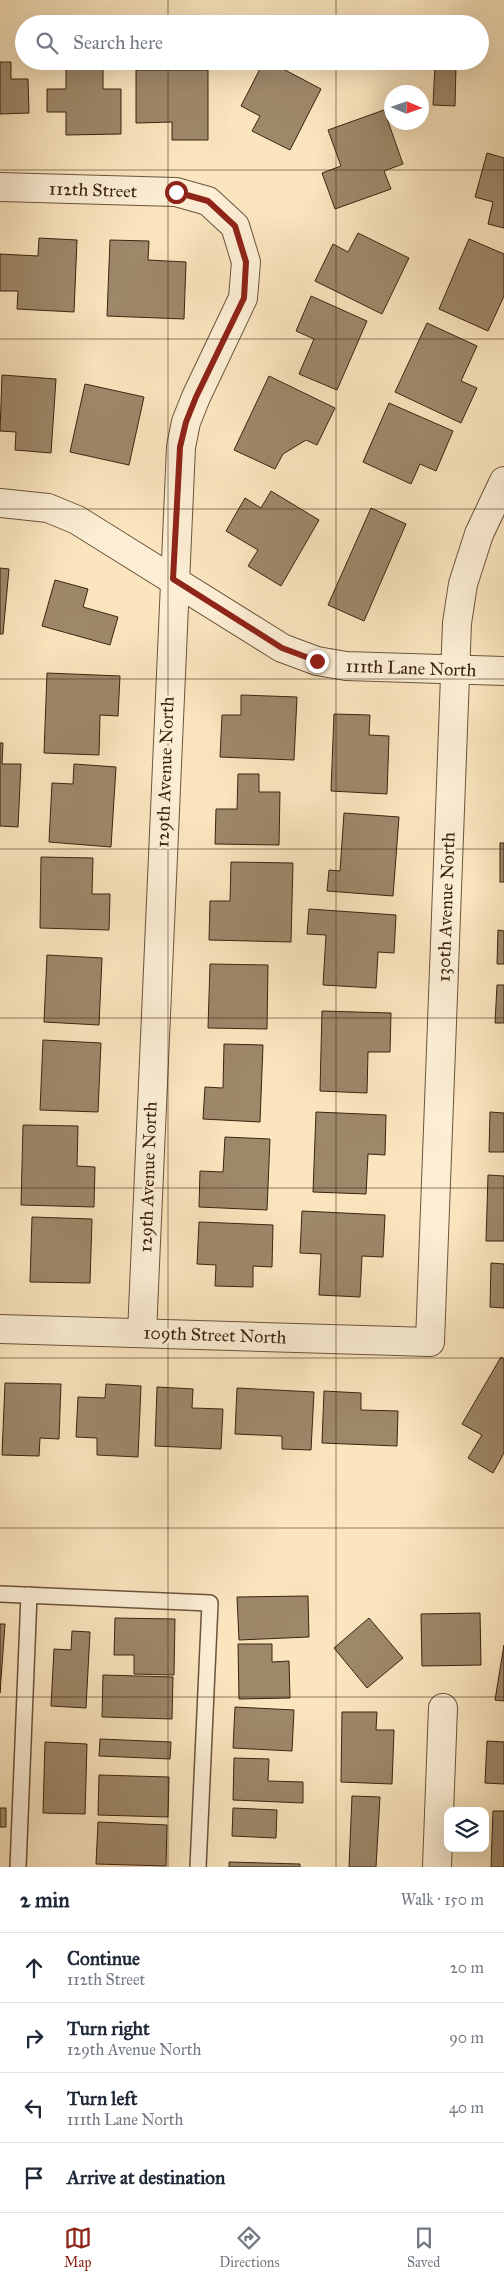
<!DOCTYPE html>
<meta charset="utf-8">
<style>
body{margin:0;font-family:"IM FELL Great Primer",serif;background:#f2f2f3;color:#1f2937}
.controls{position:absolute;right:15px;bottom:15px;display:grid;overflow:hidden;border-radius:10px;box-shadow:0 5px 20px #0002}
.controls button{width:45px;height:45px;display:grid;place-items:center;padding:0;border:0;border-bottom:1px solid #e0e1e3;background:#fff;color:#1f2937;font:25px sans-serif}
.compass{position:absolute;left:384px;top:85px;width:45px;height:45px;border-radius:50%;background:#fff;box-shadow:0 5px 20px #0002;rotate:92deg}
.stop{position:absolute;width:15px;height:15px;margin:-11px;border:4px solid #8f2418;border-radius:50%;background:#fff}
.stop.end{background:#8f2418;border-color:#fff;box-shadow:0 1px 5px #0008}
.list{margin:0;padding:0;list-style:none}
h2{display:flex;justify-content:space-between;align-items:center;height:65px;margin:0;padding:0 20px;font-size:21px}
h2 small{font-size:16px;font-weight:400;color:#747a83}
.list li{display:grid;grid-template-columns:32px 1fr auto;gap:15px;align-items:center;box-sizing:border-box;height:70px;padding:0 20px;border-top:1px solid #e0e1e3}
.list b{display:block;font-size:19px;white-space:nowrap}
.list p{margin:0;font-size:16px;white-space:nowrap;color:#747a83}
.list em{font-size:16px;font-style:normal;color:#747a83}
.icon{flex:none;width:28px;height:28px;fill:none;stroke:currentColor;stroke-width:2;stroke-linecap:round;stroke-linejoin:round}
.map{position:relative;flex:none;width:504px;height:1867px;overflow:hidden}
.search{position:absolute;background:#fff;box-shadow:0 5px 20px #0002;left:15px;right:15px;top:15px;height:55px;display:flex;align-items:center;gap:12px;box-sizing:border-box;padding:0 18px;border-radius:28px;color:#747a83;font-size:19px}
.sheet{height:345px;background:#fff}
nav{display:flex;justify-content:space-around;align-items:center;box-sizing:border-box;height:70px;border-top:1px solid #e0e1e3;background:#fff;font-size:14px;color:#747a83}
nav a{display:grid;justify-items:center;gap:2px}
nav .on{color:#8f2418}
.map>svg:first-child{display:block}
</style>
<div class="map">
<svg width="504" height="1867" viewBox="0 0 504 1867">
<rect width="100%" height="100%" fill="#fae5be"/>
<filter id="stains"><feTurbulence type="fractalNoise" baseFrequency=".004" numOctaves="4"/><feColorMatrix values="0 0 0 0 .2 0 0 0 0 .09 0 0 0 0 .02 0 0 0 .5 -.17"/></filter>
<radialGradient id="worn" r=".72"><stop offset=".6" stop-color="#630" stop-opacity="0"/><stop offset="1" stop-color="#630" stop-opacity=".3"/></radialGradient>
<g fill="#9e886a" stroke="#3b240f">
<path d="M264 61H268L321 89 290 150 252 131 260 116 241 106Z"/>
<path d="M0 62H11V79H28L29 113 0 114Z"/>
<path d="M435 65 456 66 455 106 433 105Z"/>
<path d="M103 66V89H121V134L66 135V112H47V89H66V67Z"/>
<path d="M136 70H208V140H172V122L136 123Z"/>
<path d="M384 110 403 164 384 171 391 189 335 209 322 173 341 166 328 130Z"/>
<path d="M487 153 504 158V228L488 224 493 202 475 197Z"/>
<path d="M358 233 409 258 382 314 315 281 333 244 348 252Z"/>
<path d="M39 238 77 240 74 312 17 309 18 291H0V254L38 256Z"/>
<path d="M469 239 504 254V296L488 331 439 309Z"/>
<path d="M110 240 149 241 148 260 186 262 184 319 107 316Z"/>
<path d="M311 296 367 321 337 390 299 374 314 339 296 331Z"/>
<path d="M427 323 477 346 461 381 477 388 461 423 395 392Z"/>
<path d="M2 375 56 379 51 453 15 450 16 432 0 431Z"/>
<path d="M269 376 335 408 317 445 306 440 283 454 275 469 234 450Z"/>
<path d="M85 384 144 397 129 465 70 452Z"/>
<path d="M389 403 453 431 436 471 420 464 411 484 363 462Z"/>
<path d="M271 491 319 520 281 586 248 566 258 550 226 531 245 498 261 508Z"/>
<path d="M371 508 406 524 364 621 328 605Z"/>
<path d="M0 568 9 569 3 634H0Z"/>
<path d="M55 580 88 589 83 607 118 617 110 645 42 626Z"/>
<path d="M47 673 120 676 118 716 100 715 99 755 44 753Z"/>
<path d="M241 695 297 697 294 760 220 757 222 715H241Z"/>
<path d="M334 714 370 715 369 735 389 736 387 794 331 791Z"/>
<path d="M0 743H3L2 764H21L18 827 0 826Z"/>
<path d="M74 764 116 767 111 847 49 842 52 783 73 784Z"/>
<path d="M238 774H259V792H280L279 845 215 844 216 809H237Z"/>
<path d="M344 813 399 817 393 896 327 891 329 870 340 871Z"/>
<rect x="500" y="843" width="4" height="39"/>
<path d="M41 857 93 858 92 894H110L109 930 40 928Z"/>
<path d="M231 862 293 863 291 942 209 940 210 901H230Z"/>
<path d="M309 909 396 915 394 953 378 952 376 988 323 985 326 935 307 934Z"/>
<path d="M498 930 504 931V964H497Z"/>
<path d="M47 955 102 958 99 1025 44 1022Z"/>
<path d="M210 964 268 965 267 1029 208 1028Z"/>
<path d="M497 985H504V1023H495Z"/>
<path d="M322 1011 391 1013 390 1052H368L367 1093 320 1091Z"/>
<path d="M43 1040 101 1043 98 1112 40 1110Z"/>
<path d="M224 1044 263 1045 260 1122 203 1119 205 1087 223 1088Z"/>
<path d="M316 1112 386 1115 385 1155 368 1154 366 1194 313 1192Z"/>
<path d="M490 1112 504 1113V1152H489Z"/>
<path d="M23 1125 78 1126 77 1166 95 1167 94 1207 21 1205Z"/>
<path d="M225 1137 270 1139 267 1210 199 1207 200 1171 223 1172Z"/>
<path d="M488 1175 504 1176V1241H486Z"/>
<path d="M302 1211 385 1215 383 1257 362 1256 360 1297 319 1295 321 1254 300 1253Z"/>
<path d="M32 1217 92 1219 90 1283 30 1282Z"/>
<path d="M199 1222 273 1225 272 1267 253 1266V1287L215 1286 216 1265 197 1264Z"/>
<path d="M491 1263 504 1264V1308L490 1307Z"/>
<path d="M501 1357 504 1359V1453L493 1473 468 1458 482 1435 462 1424Z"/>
<path d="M5 1383 61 1384 59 1439 40 1438 39 1456 2 1455Z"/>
<path d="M106 1384 141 1386 138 1457 97 1455V1438L76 1437 78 1397 105 1398Z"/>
<path d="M157 1387 193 1389 192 1408 223 1409 221 1449 155 1446Z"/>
<path d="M237 1388 314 1392 311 1450 282 1449V1436L235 1434Z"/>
<path d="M324 1391 361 1393V1410L398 1411 397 1446 322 1443Z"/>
<path d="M308 1596 309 1637 239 1640 237 1597Z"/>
<path d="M480 1613 481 1665 422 1666 421 1614Z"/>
<path d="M115 1618 175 1619 174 1675 134 1674V1655H114Z"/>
<path d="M369 1618 403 1658 367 1688 334 1648Z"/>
<path d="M0 1624H5L0 1693Z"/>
<path d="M72 1631 90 1632 86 1708 51 1706 54 1649 71 1650Z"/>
<path d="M238 1644H272V1662L289 1661 290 1698 239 1699Z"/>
<path d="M504 1645V1701L495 1700Z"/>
<path d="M103 1675 173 1677 172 1719 102 1717Z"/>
<path d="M235 1707 294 1710 292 1751 233 1748Z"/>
<path d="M342 1712H377L376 1730H394L392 1784 341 1782Z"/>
<path d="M100 1739 171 1742 170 1759 99 1756Z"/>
<path d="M487 1741 504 1742V1784L485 1783Z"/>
<path d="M45 1742 87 1744 85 1814 43 1813Z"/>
<path d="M234 1758 269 1759 268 1781 303 1782V1803L233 1800Z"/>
<path d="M99 1775 169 1777 168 1817 98 1815Z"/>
<path d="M352 1796 380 1797 376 1867H349Z"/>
<rect x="0" y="1808" width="6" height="19"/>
<path d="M233 1808 277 1810 276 1838 232 1836Z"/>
<path d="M493 1811H504V1867H491Z"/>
<path d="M98 1822 167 1825 166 1866 96 1864Z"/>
<path d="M229 1862 300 1864V1867H229Z"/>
</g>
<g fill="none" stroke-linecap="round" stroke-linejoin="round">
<defs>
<g id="service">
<path d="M0 1594 210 1603 198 1867"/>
<path d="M18 1867 29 1595"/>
</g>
<g id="minor">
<path d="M0 187 176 192 208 201 235 226 246 262 243 298 196 397 186 422 181 447 142 1333"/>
<path d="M0 503 48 508 77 520 282 648 317 661 346 666 504 671"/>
<path d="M0 1329 430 1342 457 623 463 584 479 534 504 481"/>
<path d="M437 1867 443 1708"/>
</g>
</defs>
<use href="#service" stroke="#6b543b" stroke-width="18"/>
<use href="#minor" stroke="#6b543b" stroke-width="30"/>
<use href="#service" stroke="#fceed5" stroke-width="15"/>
<use href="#minor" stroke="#fceed5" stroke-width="28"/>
</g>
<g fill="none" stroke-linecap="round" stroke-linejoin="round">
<path stroke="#8f2418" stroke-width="6" d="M176 192 208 201 235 226 246 262 244 298 196 397 186 422 180 447 173 579 282 648 317 661"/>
</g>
<path fill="none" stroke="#3b240f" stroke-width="1" stroke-opacity="0.55" d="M168 0V24M336 0V24M168 61V1867M336 61V1867M0 170H504M0 339H504M0 509H504M0 679H504M0 849H504M0 1018H504M0 1188H504M0 1358H504M0 1528H504M0 1697H504"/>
<g text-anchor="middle" stroke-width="5" stroke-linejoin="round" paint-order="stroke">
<g font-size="18" fill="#3b240f" stroke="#fceed5">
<text transform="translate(93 190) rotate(2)" y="6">112th Street</text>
<text transform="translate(411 668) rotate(2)" y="6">111th Lane North</text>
<text transform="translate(165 772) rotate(-88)" y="6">129th Avenue North</text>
<text transform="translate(446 907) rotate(-88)" y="6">130th Avenue North</text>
<text transform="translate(148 1177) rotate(-88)" y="6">129th Avenue North</text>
<text transform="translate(215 1335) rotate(2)" y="6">109th Street North</text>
</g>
</g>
<rect width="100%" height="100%" filter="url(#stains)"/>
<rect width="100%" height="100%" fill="url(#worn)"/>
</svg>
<div class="controls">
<button><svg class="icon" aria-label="layers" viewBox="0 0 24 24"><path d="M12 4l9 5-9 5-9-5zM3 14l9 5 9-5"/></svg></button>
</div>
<svg class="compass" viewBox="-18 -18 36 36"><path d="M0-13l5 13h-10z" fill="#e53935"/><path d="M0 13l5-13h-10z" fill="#747a83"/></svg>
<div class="stop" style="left:176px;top:192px"></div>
<div class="stop end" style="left:317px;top:661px"></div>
<div class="search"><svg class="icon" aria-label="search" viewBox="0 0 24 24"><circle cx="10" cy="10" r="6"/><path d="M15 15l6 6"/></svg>Search here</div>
</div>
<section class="sheet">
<h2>2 min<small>Walk · 150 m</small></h2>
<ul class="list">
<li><svg class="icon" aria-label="ahead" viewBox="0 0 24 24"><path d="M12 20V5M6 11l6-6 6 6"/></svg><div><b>Continue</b><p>112th Street</p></div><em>20 m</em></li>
<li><svg class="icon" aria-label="right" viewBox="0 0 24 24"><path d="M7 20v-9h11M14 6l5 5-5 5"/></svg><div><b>Turn right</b><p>129th Avenue North</p></div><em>90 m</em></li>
<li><svg class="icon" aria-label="left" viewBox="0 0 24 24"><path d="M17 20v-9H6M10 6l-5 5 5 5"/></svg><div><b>Turn left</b><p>111th Lane North</p></div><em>40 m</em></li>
<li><svg class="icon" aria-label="arrive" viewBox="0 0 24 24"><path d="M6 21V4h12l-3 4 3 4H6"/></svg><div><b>Arrive at destination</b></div></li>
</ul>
</section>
<nav>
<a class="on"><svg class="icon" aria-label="map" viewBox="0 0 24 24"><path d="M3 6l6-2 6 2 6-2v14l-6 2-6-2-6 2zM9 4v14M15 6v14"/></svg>Map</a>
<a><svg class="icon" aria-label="directions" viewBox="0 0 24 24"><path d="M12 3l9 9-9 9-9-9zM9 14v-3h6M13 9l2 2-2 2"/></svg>Directions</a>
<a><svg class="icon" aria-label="saved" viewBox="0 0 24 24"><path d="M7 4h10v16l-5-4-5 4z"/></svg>Saved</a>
</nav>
